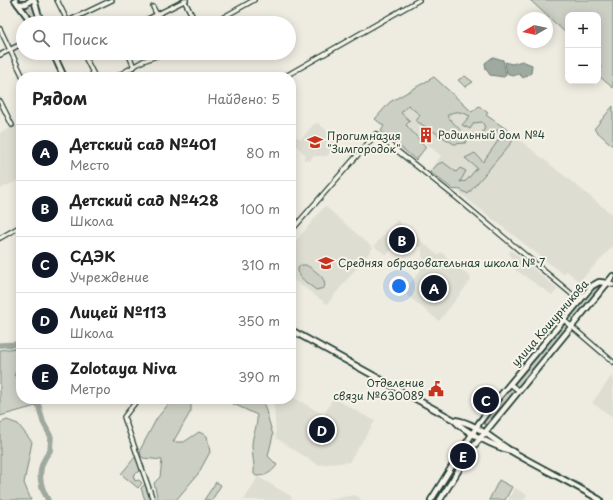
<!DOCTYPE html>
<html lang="ru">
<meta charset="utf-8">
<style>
body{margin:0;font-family:"Playpen Sans",sans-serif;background:#f2f2f2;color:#222}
.controls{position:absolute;right:12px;top:12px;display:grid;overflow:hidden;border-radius:8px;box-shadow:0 2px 10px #0003}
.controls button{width:36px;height:36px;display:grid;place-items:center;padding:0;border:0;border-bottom:1px solid #e0e0e0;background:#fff;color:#222;font:20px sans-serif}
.compass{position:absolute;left:517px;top:12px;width:36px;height:36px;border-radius:50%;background:#fff;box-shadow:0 2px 10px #0003;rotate:261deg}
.you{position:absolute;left:399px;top:286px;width:14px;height:14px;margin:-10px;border:3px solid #fff;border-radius:50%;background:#1a73e8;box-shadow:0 0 0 6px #1a73e833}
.badge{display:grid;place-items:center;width:26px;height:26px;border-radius:50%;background:#111827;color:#fff;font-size:13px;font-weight:700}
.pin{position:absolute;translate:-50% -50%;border:2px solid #fff;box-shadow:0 1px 4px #0006}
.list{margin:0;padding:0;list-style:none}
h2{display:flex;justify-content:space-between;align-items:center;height:52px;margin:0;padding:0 16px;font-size:17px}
h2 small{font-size:13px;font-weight:400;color:#767676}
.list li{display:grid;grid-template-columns:26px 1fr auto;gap:12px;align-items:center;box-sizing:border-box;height:56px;padding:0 16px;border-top:1px solid #e0e0e0}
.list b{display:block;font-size:15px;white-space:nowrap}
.list p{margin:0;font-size:13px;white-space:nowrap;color:#767676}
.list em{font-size:13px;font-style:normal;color:#767676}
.icon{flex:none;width:22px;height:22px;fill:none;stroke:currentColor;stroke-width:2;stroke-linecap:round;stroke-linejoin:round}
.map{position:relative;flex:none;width:613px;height:500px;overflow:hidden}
.search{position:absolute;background:#fff;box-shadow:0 2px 10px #0003;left:16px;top:16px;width:280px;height:44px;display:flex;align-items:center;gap:10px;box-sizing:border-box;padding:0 14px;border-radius:22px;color:#767676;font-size:15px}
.panel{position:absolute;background:#fff;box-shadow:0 2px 10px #0003;left:16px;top:72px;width:280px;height:332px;border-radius:16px}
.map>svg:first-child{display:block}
</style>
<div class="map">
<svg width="613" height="500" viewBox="0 0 613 500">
<rect width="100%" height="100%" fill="#eeece1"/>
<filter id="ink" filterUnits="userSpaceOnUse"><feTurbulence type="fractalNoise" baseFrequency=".025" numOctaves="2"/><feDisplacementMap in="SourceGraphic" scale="8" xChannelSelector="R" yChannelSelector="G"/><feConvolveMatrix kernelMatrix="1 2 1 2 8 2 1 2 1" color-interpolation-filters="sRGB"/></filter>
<g filter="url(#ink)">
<g fill="#ddddd2">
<path d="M434 77 473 112 511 133 613 215V246L579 282 567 271 563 274 430 170 441 156 419 137 410 149 375 119 390 102Z"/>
<path d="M21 123V179L0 189V133Z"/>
<path d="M318 123 339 142 327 156H313L310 161 303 159 306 155 291 141 297 137 301 139 314 124Z"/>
<path d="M325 206 373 248 327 304 291 278V247Z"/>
<path d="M397 220 435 253 438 255 441 252 470 277 471 280 439 321 403 292 421 270 419 260 423 259 421 246 391 250 386 255 374 246Z"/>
<path d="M511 250 558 289 552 295 510 266 513 262 509 252Z"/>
<path d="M613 374V417L592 403Z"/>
<path d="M291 396 324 415 333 398 375 421 349 462 318 465 276 438 274 403 276 399H291Z"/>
<path d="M258 477 291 496 292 500H244Z"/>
<path d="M515 488 527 495 524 500H508Z"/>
<path d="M355 495 362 500H325Z"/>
</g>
<g fill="#cccfc4" stroke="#76867c">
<path d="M530 0H613V88L599 76 601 67 598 63V15H568V35Z"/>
<path d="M32 3 38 21 37 23H35L25 8Z"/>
<path d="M465 76 473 82 465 87 458 80Z"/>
<path d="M434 77 472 112 479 106 488 113 486 115 515 135 512 142 468 194 459 189 454 190 430 172 438 164 443 162 456 172 460 168 466 171 460 182 466 181 477 168 465 158 475 153 483 162 500 138 498 130 490 133 483 142 481 136 485 127 482 122 474 123 470 129 462 125 470 116C462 112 454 109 447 116L464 134H473L465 143 454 144 416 121 420 115 408 105 401 113 410 121 406 125 426 147 416 160 381 131 384 126 375 119 390 102Z"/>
<path d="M613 106V146L594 129Z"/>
<path d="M301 265H306C314 270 328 278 324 288L316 290C309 284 297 278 298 268Z"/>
<path d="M602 285 575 320 571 317 592 290Z"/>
<path d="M564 325 568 327 518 388 514 385Z"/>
<path d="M17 348 21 363 14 375 21 383V399H34L36 406 0 416V350Z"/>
<path d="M511 388 515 391 485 425 484 422 485 420Z"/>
<path d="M169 399H186L191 404V411L173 442H184L199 432 207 436 210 452 198 474 176 500H158L154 483 160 477 162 460 143 458 141 456 140 450 157 418 171 401Z"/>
<path d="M223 399H255L264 404 273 435 268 456 277 465C271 473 266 476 256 476L254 474C255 465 252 456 252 446 252 434 258 427 257 415Z"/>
<path d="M7 420 18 424 32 442 24 483 31 500H0V423Z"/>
<path d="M136 456 142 470 133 475 135 481 139 480 142 483 138 488 121 474Z"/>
<path d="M499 480 512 487 505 500H489Z"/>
<path d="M216 482 221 485 212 500H204Z"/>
<path d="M146 483 152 500H145L141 488Z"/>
</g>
<g fill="#9fa99f" stroke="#6c7e74">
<path d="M493 57 503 60 506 75 504 77 490 75 486 69 485 63Z"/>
<path d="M522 61 532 65 531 73 523 78 519 74 513 76 507 73 505 62 512 64Z"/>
</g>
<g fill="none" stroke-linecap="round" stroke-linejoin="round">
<g stroke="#9fa99f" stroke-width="5.5">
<path d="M0 345 19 344 21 350"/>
<path d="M21 370 18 374 21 377"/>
<path d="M37 399 43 422 51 437 50 451C37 466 38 483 48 500"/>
</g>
<defs>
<g id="minor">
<path d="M57 0 68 22"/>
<path d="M184 0 196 23"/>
<path d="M153 7 161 23"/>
<path d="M64 23 112 0"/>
<path d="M140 23 186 0"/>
<path d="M213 23 254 0"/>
<path d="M0 29 23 77"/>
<path d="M83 53 95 77"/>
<path d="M128 53 134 67"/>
<path d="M0 55 23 43"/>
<path d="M116 77 143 61 164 53"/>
<path d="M284 77 419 0"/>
<path d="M0 101 12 125"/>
<path d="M291 231 376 134 458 199 580 301"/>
<path d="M0 238 21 226"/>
<path d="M607 283 613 285"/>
<path d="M564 320 613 362"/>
<path d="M510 384 518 390"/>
<path d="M138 399 124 417 153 500"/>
</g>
<g id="major">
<path d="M15 0 32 23"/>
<path d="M34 0 41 23"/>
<path d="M18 4H26L31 0"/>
<path d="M53 53 64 77"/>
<path d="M291 330 454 420C463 431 497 448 512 451"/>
<path d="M454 420C476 422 495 442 513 452 542 469 572 483 600 500"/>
<path d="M431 500 479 423 494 403 592 286 599 282 607 283"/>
<path d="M440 500 473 447 613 276"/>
</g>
</defs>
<use href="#minor" stroke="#1f3d34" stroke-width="6"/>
<use href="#major" stroke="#1f3d34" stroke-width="8"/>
<use href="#minor" stroke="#f7f3e8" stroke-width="3.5"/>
<use href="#major" stroke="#f7f3e8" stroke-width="4.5"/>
</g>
</g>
<defs>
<symbol id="building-bare" viewBox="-9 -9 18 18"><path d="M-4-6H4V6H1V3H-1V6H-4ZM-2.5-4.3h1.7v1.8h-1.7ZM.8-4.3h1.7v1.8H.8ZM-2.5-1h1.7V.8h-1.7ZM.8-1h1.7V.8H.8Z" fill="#c8321e" stroke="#f7f3e8" stroke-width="2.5" paint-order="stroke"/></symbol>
<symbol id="school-bare" viewBox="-9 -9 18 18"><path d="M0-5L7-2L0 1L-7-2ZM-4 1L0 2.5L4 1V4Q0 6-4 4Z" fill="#c8321e" stroke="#f7f3e8" stroke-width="2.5" paint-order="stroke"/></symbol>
<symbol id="civic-bare" viewBox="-9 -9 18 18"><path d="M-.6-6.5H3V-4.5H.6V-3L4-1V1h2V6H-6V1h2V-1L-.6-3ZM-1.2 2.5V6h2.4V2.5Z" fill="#c8321e" stroke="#f7f3e8" stroke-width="2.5" paint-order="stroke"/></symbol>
</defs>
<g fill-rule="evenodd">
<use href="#building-bare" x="415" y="124" width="22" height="22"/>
<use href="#school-bare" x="304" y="131" width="22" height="22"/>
<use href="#school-bare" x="315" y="252" width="22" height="22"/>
<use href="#civic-bare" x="425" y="378" width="22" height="22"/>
</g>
<g text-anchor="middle" stroke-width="4" stroke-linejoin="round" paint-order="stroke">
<g font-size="11" fill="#1f3d34" stroke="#f7f3e8" text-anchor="start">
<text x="438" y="139">Родильный дом №4</text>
<text x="327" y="140">Прогимназия<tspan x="327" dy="13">"Зимгородок"</tspan></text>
<text x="338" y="267">Средняя образовательная школа № 7</text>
<text x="424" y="387" text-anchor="end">Отделение<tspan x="424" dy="13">связи №630089</tspan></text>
</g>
<g font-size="11" fill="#1f3d34" stroke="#f7f3e8">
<text transform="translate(550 323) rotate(-49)" y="4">улица Кошурникова</text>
</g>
</g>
</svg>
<div class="controls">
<button>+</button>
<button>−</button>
</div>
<svg class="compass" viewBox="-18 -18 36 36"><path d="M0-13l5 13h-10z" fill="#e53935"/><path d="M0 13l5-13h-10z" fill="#767676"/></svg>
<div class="you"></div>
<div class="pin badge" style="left:434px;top:288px">A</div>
<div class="pin badge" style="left:402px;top:240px">B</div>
<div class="pin badge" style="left:486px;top:400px">C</div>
<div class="pin badge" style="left:322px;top:430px">D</div>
<div class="pin badge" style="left:463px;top:456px">E</div>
<div class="search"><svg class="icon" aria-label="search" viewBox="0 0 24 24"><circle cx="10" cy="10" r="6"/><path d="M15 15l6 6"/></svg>Поиск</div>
<section class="panel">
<h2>Рядом<small>Найдено: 5</small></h2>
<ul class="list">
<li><span class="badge">A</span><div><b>Детский сад №401</b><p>Место</p></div><em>80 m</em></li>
<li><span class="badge">B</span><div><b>Детский сад №428</b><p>Школа</p></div><em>100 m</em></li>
<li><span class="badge">C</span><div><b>СДЭК</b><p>Учреждение</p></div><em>310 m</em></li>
<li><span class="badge">D</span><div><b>Лицей №113</b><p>Школа</p></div><em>350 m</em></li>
<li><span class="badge">E</span><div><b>Zolotaya Niva</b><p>Метро</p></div><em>390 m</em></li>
</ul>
</section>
</div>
